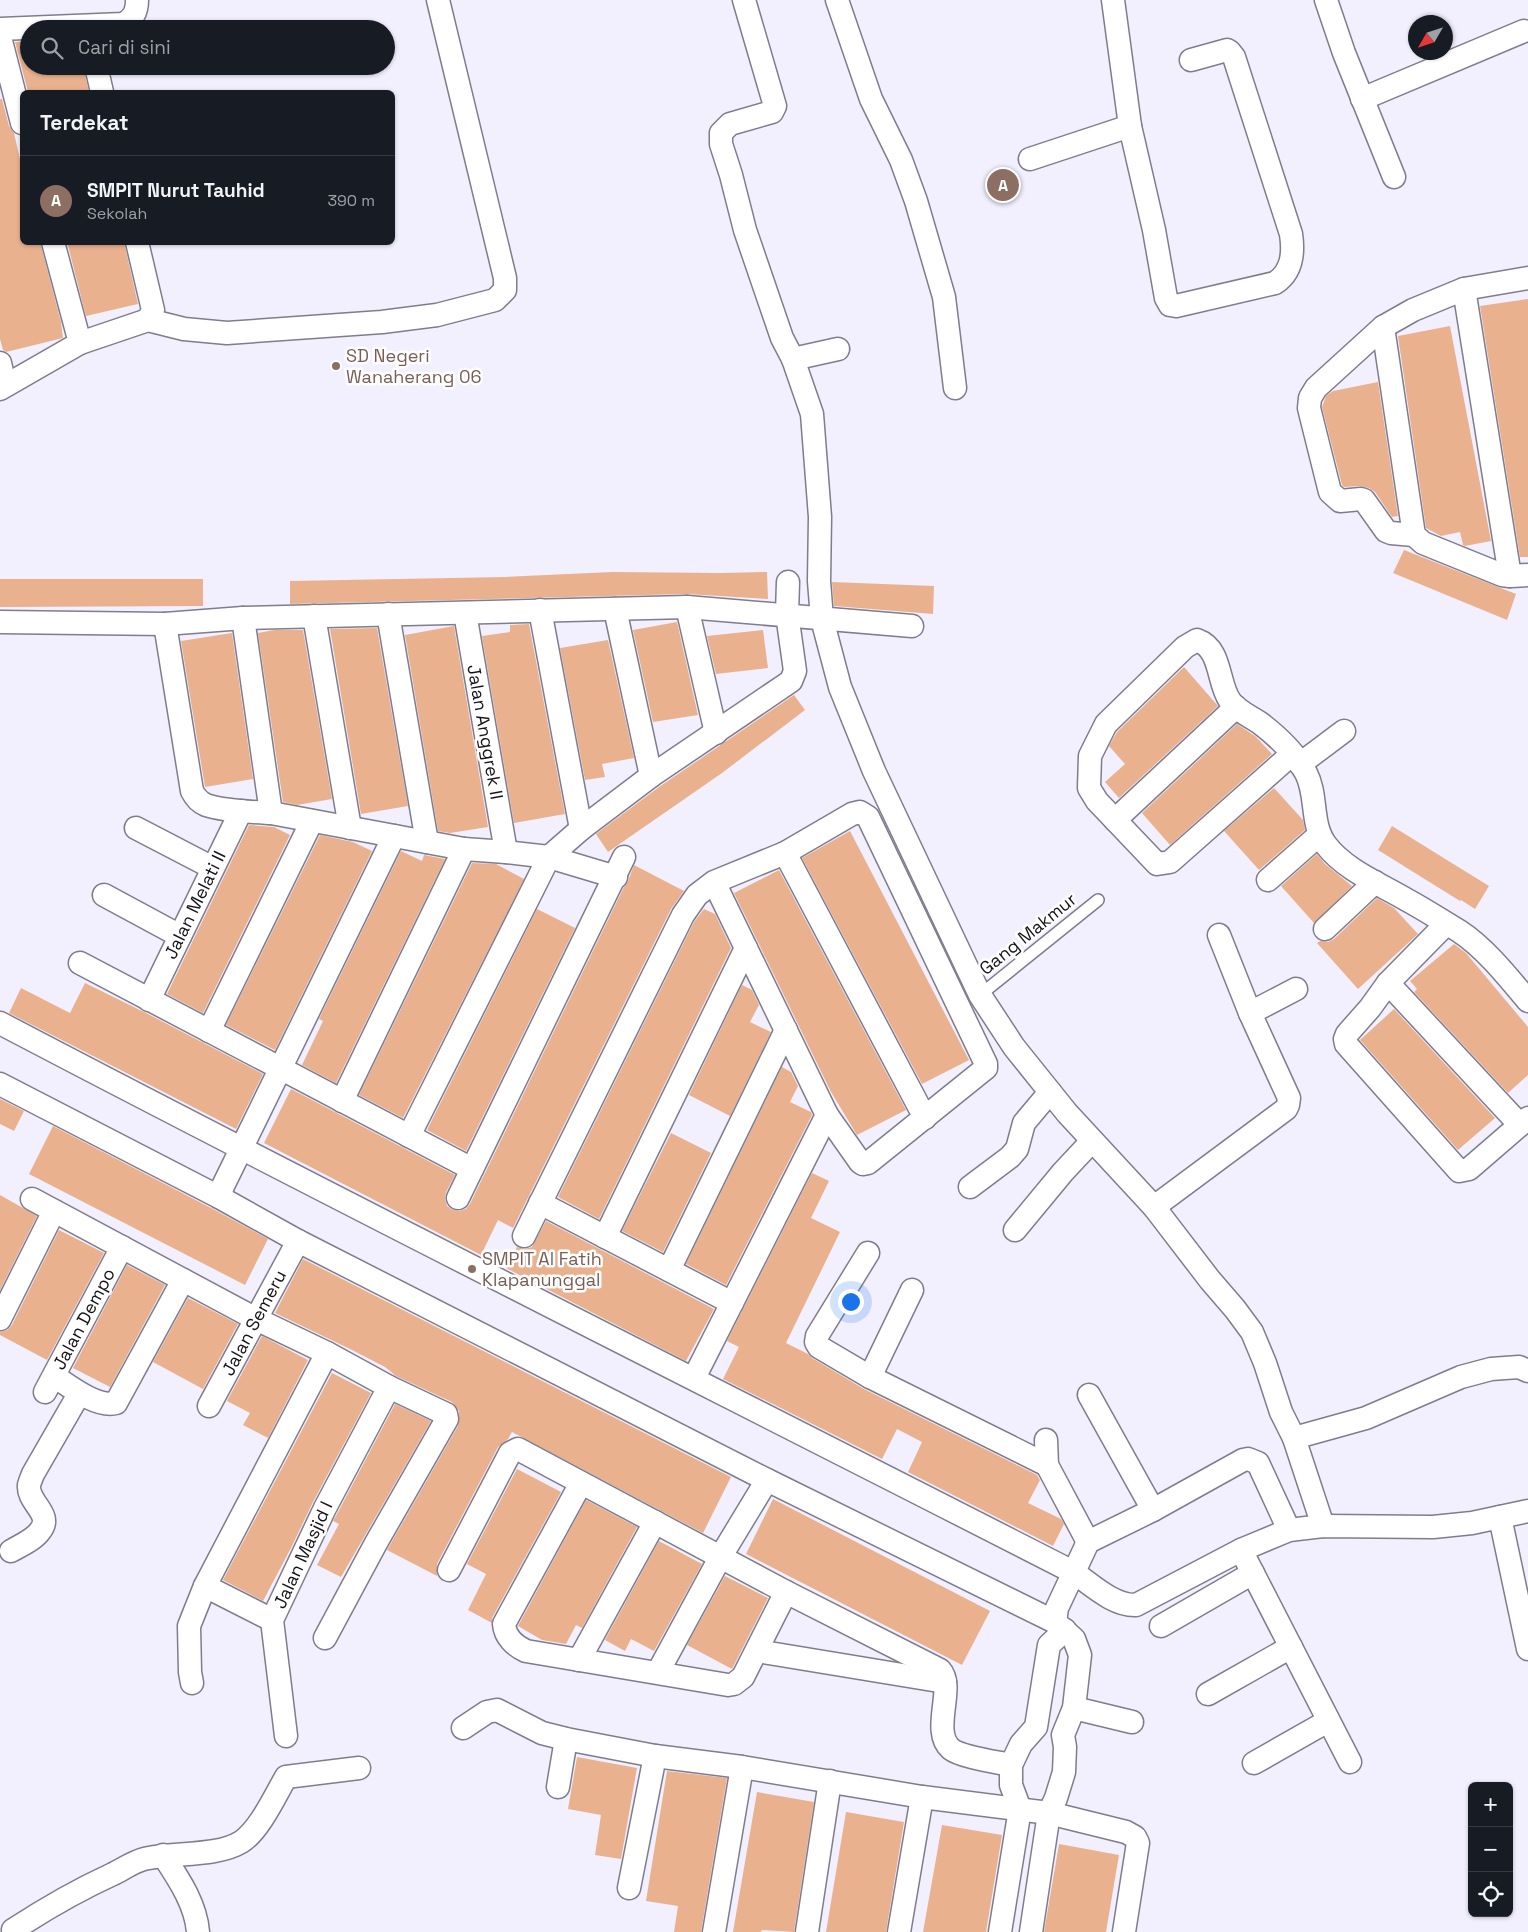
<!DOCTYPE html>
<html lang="id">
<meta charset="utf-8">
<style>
body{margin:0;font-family:"Space Grotesk",sans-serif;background:#20242c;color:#f1f3f6}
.controls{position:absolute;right:15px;bottom:15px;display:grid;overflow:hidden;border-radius:8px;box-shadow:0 1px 4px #0004}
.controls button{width:45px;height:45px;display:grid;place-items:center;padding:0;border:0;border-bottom:1px solid #363941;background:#171b24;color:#f1f3f6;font:25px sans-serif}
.compass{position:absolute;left:1408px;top:15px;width:45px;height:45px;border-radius:50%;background:#171b24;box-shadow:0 1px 4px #0004;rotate:231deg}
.you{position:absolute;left:850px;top:1301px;width:18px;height:18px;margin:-12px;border:4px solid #fff;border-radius:50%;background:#1a73e8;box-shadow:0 0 0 8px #1a73e833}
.badge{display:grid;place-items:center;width:32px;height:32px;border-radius:50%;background:#db2777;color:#fff;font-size:16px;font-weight:700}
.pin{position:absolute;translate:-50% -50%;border:2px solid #fff;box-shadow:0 1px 5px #0006}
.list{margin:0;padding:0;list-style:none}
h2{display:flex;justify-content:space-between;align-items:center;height:65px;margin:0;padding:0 20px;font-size:21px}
h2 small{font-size:16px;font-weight:400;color:#9ea1a6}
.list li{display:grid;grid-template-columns:32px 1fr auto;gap:15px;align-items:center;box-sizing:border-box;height:90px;padding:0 20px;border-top:1px solid #363941}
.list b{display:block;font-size:19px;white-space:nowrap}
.list p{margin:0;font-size:16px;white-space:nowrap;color:#9ea1a6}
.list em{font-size:16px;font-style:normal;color:#9ea1a6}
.icon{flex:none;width:28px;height:28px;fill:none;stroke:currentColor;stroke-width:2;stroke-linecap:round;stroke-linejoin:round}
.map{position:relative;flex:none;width:1528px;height:1932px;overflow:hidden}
.search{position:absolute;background:#171b24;box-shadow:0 1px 4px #0004;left:20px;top:20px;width:375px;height:55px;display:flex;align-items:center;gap:12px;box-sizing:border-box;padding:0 18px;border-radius:28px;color:#9ea1a6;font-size:19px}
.panel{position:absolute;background:#171b24;box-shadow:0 1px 4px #0004;left:20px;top:90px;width:375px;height:155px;border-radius:8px}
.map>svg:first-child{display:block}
</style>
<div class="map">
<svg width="1528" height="1932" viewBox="0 0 1528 1932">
<rect width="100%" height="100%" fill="#f2f0fe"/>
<g fill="#eab18f">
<path d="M29 41V66H83L89 92H28L15 42Z"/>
<path d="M0 99H2L9 126 14 133 22 168V242H40L61 322 63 338 6 352 3 350 0 339Z"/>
<path d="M67 242H124L138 304 86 316Z"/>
<path d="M1528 299V557H1520L1480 306Z"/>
<path d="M1450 326 1491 541 1465 546 1463 545 1460 532 1441 536 1426 528 1398 336Z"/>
<path d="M1378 382 1398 516 1392 517 1375 492 1369 488 1360 486 1344 487 1342 485 1322 407 1326 396 1333 391Z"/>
<path d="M1404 550 1516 594 1507 620 1393 573Z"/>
<path d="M612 572 721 573 767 572 768 599 687 594 290 604V581L505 577Z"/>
<path d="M0 579H203V606L0 607Z"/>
<path d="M832 582 934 586 933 614 834 606Z"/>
<path d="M677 622 698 715 653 722 633 630Z"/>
<path d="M529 624 565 814 514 823 482 636 510 632V625Z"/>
<path d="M454 626 488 827 450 833 438 831 405 635Z"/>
<path d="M377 628 408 806 361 814 330 629Z"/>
<path d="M274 630H303L332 799 297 805 283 802 258 633Z"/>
<path d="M763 630 768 668 716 674 707 636Z"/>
<path d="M232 633 253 779 205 787 181 641Z"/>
<path d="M608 640 634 758 602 764 605 777 585 780 560 648Z"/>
<path d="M1184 667 1218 706 1119 798 1105 782 1125 764 1109 746 1117 732Z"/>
<path d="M794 695 805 710 722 773 608 852 596 834 659 787Z"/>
<path d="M1237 724 1255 736 1272 754 1170 845 1142 813Z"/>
<path d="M1274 788 1303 820 1305 830 1259 870 1224 831Z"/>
<path d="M249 825 274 827 290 835 203 1013 167 994Z"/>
<path d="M1392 826 1489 886 1475 909 1461 900 1460 901 1378 850Z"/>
<path d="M850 831 969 1060 922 1084 802 858Z"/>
<path d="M320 835 353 842 372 851 275 1050 226 1025Z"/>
<path d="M401 851 422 861 424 855 445 859 336 1083 302 1065 323 1021 319 1019Z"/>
<path d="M1317 854 1325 864 1352 886 1314 923 1281 886Z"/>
<path d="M472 863 496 864 524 879 403 1118 359 1095Z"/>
<path d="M634 865 684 891 671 909 513 1228 498 1220 481 1255 264 1143 291 1089 455 1175 446 1192 445 1199 447 1206 453 1210 459 1211 466 1209 470 1204 624 887 628 881Z"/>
<path d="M779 870 906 1110 857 1135 831 1092 734 893Z"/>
<path d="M1377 898 1394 908 1418 934 1358 989 1317 943 1320 941 1328 942 1334 939Z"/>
<path d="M537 909 575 928 466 1151 427 1130Z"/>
<path d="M704 909 715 914 731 948 599 1219 558 1197 694 922Z"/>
<path d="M1454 944 1466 953 1528 1027V1075L1508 1093 1414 992 1417 989 1410 981Z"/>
<path d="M85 983 146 1013 263 1074 236 1129 9 1013 21 988 70 1013Z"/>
<path d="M742 985 752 990 759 1005 750 1022 771 1032 730 1116 689 1095Z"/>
<path d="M1394 1009 1495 1118 1458 1150 1360 1040Z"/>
<path d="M782 1067 791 1072 798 1086 790 1102 811 1112 812 1115 726 1285 686 1264Z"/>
<path d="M0 1099 24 1111 14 1131 0 1124Z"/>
<path d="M53 1126 213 1209 268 1239 245 1285 29 1174Z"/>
<path d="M671 1133 711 1153 663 1252 622 1231Z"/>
<path d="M812 1173 829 1181 811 1218 840 1232 786 1343 808 1354 812 1358 864 1389 1037 1475 1040 1480 1028 1503 1061 1519 1064 1524 1053 1546 908 1472 922 1442 897 1429 882 1459 723 1379 739 1347 727 1341Z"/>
<path d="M0 1195 37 1216 0 1290Z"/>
<path d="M546 1221 714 1309 686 1361 506 1268 517 1247 524 1249 532 1247Z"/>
<path d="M59 1230 104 1253 47 1360 0 1335V1332L7 1330 12 1325Z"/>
<path d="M303 1259 731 1477 703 1533 512 1432 508 1439 498 1447 437 1564V1576L387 1550 458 1426 459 1411 452 1402 396 1376 385 1367 348 1348 275 1313Z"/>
<path d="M127 1265 165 1285 110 1387 73 1368Z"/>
<path d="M188 1298 238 1324 203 1389 153 1362Z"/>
<path d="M262 1336 308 1360 268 1438 243 1425 250 1413 227 1401Z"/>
<path d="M332 1373 371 1393 313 1502 291 1548 263 1601 223 1580Z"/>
<path d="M395 1404 431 1421 341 1577 317 1565 339 1524 333 1521 337 1514Z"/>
<path d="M517 1469 561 1492 492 1618V1623L468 1610 486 1574 467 1564Z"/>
<path d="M773 1499 990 1611 962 1665 746 1554Z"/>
<path d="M586 1500 637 1527 582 1628 576 1625 566 1644 542 1640 518 1626Z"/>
<path d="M659 1541 702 1564 654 1651 631 1639 625 1651 605 1640Z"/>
<path d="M725 1576 768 1598 732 1669 687 1645Z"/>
<path d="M577 1757 637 1768 621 1859 595 1855 601 1815 568 1809Z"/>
<path d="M667 1771 727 1778 701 1932H674L678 1906 646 1901Z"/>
<path d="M757 1792 814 1802 794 1932 762 1930 761 1932H733Z"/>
<path d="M846 1812 904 1822 886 1932H826Z"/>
<path d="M942 1825 1002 1835 986 1932H923Z"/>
<path d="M1059 1844 1119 1855 1106 1932H1044Z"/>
</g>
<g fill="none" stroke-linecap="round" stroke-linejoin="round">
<defs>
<path id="service" d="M980 995 1098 900"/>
<g id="minor">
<path d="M744 0 775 106 772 112 730 124 721 133V144L731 175 745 230 782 338 793 359 812 414 820 517 819 581 822 619 840 687 874 771 980 995 1014 1047 1067 1113 1154 1207 1210 1280 1235 1309 1252 1332 1265 1363 1281 1412 1294 1438 1323 1526"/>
<path d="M837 0 871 99 901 160 916 201 944 297 955 388"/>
<path d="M1113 0 1130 126 1154 230 1166 298 1170 305 1176 306 1275 283C1292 272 1294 254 1291 234L1234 57 1230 52 1227 50 1191 60"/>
<path d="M1326 0 1344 53 1394 177"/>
<path d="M0 29 123 24C134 19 137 11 137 0"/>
<path d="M0 37 22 123"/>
<path d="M96 66 102 92"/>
<path d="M1362 99 1524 31"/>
<path d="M1030 159 1130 126"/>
<path d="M53 242 80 343"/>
<path d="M1464 289 1510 576"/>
<path d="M148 320 184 329 227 333 382 322 437 315 495 300 505 290V278L438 0"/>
<path d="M1383 327 1414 535 1423 543 1502 575 1510 576 1528 575"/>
<path d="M793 359 838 349"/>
<path d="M0 363 5 385"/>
<path d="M0 389 80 343 148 320 153 310 137 242"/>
<path d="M1414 535 1391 533 1386 531 1364 500 1361 499 1340 501 1330 492 1309 408 1310 398 1316 388 1383 327 1413 310 1464 289 1528 278"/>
<path d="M687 607 716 733"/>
<path d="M615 609 651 776"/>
<path d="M540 610 581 829"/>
<path d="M465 613 506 852"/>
<path d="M388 614 427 842"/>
<path d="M314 616 350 828"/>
<path d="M243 618 271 813"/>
<path d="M0 622 165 624 243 618 687 607 912 626"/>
<path d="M165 624 192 791C195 797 199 802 206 805 223 811 253 812 271 813L464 849 506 852 549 857 616 877"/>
<path d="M1292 754 1170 862 1157 864 1097 801 1089 788 1090 756 1106 724 1185 647 1197 640C1222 649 1217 682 1230 701 1237 711 1250 716 1260 723 1277 736 1296 754 1306 773 1318 796 1310 824 1326 845 1345 870 1380 884 1407 900 1424 909 1442 921 1459 931 1485 948 1508 977 1528 1001"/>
<path d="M1300 764 1344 731"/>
<path d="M1115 820 1236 707"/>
<path d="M136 828 213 868"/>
<path d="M785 853 925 1118"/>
<path d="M1268 880 1319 835"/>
<path d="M104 895 180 936"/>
<path d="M1446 924 1388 983 1370 1008 1347 1034 1345 1039 1346 1044 1459 1171 1469 1169 1528 1118"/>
<path d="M1325 929 1375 882"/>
<path d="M80 963 472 1169"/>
<path d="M1388 983 1520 1125"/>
<path d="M149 1000 241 811"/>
<path d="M1250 1013 1296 989"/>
<path d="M0 1023C356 1210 715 1389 1073 1572 1091 1584 1113 1606 1136 1605L1241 1550 1289 1530 1323 1526 1433 1527 1472 1523 1500 1517 1528 1649"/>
<path d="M209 1031 312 821"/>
<path d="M0 1084 219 1197 298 1241 767 1480 1055 1622 1074 1639 1080 1655 1074 1708 1063 1735 1065 1747 1064 1772 1056 1798 1049 1813 1031 1932"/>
<path d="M342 1101 464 849"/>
<path d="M409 1136 549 857 581 829 651 776 791 681 795 671 787 614 788 582"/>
<path d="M970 1187 1010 1157 1017 1149 1024 1123 1050 1092"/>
<path d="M219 1197 223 1186 394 836"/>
<path d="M458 1198 624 857"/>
<path d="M32 1199 256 1319 327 1353 389 1387 446 1414 447 1419 376 1543 325 1638"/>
<path d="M540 1203 732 1303"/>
<path d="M1154 1207 1286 1109 1288 1105 1289 1098 1250 1013 1219 935"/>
<path d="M1015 1230 1063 1172 1092 1141"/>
<path d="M524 1236 683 915 697 895 714 882 785 853 852 814 860 812 868 817 986 1064V1068L868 1163 863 1164 860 1162 827 1115 714 882"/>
<path d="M605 1237 746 948"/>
<path d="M868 1253 817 1336 816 1342 819 1347 870 1377 1047 1465"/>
<path d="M669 1270 786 1030"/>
<path d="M0 1319 54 1211"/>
<path d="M54 1376C69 1386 97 1408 116 1403L183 1280"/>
<path d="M870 1377 912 1290"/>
<path d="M694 1378 827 1115"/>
<path d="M45 1392 122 1247"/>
<path d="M1089 1395 1153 1510"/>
<path d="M209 1406 298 1241"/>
<path d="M1294 1438 1366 1418 1461 1377 1491 1369 1519 1367 1528 1371"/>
<path d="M1046 1440 1047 1465 1088 1542"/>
<path d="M581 1483 504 1624C505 1637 515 1646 526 1651L728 1685 734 1684 743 1677 786 1592"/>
<path d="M1500 1517 1528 1511"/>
<path d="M1241 1550 1350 1762"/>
<path d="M11 1551C19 1546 34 1540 40 1531 54 1514 27 1503 29 1485 30 1481 32 1477 33 1474L79 1394"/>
<path d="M449 1570 510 1453 518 1449 786 1592 940 1670C956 1687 930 1731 951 1749 961 1757 997 1762 1011 1765"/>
<path d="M272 1620 205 1586 327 1353"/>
<path d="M1055 1622 1057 1608 1088 1542 1153 1510 1243 1460 1248 1459 1258 1463 1289 1530"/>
<path d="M1161 1626 1253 1573"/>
<path d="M757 1651 945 1682"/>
<path d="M579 1660 655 1522"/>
<path d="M658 1672 721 1556 767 1480"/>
<path d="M192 1683 190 1672 189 1626 205 1586"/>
<path d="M1208 1694 1291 1647"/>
<path d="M1074 1708 1132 1722"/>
<path d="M463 1728 487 1712 497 1710 542 1733 566 1739 655 1756 742 1767 922 1797 1049 1813 1126 1832 1135 1837 1138 1843 1124 1932"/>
<path d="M286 1736 272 1620 325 1508 389 1387"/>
<path d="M1254 1763 1328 1721"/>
<path d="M558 1787 566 1739"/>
<path d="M163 1855C178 1878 196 1904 198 1932"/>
<path d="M629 1888 655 1756"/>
<path d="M13 1930C45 1909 78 1890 113 1874 123 1869 133 1862 144 1859 172 1852 217 1857 241 1842 259 1831 275 1796 286 1777L359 1768"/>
<path d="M714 1932 742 1767"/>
<path d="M807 1932 830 1781"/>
<path d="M899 1932 922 1797"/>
<path d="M1000 1932 1020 1809 1011 1785V1765L1021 1744 1036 1727 1049 1645 1065 1630"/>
</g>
</defs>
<use href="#service" stroke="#7f7c8d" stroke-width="14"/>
<use href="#minor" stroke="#7f7c8d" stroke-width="25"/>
<use href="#service" stroke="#fff" stroke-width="11"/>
<use href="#minor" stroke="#fff" stroke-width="22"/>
</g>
<g fill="#8d6e63" stroke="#fff" stroke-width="2">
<circle cx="336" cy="366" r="5"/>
<circle cx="472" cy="1269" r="5"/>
</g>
<g text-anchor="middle" stroke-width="5" stroke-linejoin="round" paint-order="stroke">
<g font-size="18" fill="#785e54" stroke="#fff" text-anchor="start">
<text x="346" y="362">SD Negeri<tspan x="346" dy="21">Wanaherang 06</tspan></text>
<text x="482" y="1265">SMPIT Al Fatih<tspan x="482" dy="21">Klapanunggal</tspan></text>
</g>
<g font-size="18" fill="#141319" stroke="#fff">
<text transform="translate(485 732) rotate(80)" y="6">Jalan Anggrek II</text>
<text transform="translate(195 905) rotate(-64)" y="6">Jalan Melati II</text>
<text transform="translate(1028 934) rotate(-39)" y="6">Gang Makmur</text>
<text transform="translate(84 1319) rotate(-62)" y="6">Jalan Dempo</text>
<text transform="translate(254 1323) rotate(-62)" y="6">Jalan Semeru</text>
<text transform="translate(303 1555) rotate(-65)" y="6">Jalan Masjid I</text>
</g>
</g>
</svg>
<div class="controls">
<button>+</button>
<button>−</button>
<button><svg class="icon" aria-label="locate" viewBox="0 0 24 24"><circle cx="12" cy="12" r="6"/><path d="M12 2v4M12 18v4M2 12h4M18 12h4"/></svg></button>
</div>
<svg class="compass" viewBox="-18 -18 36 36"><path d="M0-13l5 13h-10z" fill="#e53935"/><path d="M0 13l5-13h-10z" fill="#9ea1a6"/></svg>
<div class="you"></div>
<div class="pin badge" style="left:1003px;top:185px;background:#8d6e63">A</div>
<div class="search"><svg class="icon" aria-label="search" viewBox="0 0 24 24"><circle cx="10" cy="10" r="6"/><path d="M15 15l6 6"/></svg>Cari di sini</div>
<section class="panel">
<h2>Terdekat<small></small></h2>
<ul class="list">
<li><span class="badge" style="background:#8d6e63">A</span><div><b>SMPIT Nurut Tauhid</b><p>Sekolah</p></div><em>390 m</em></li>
</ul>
</section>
</div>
